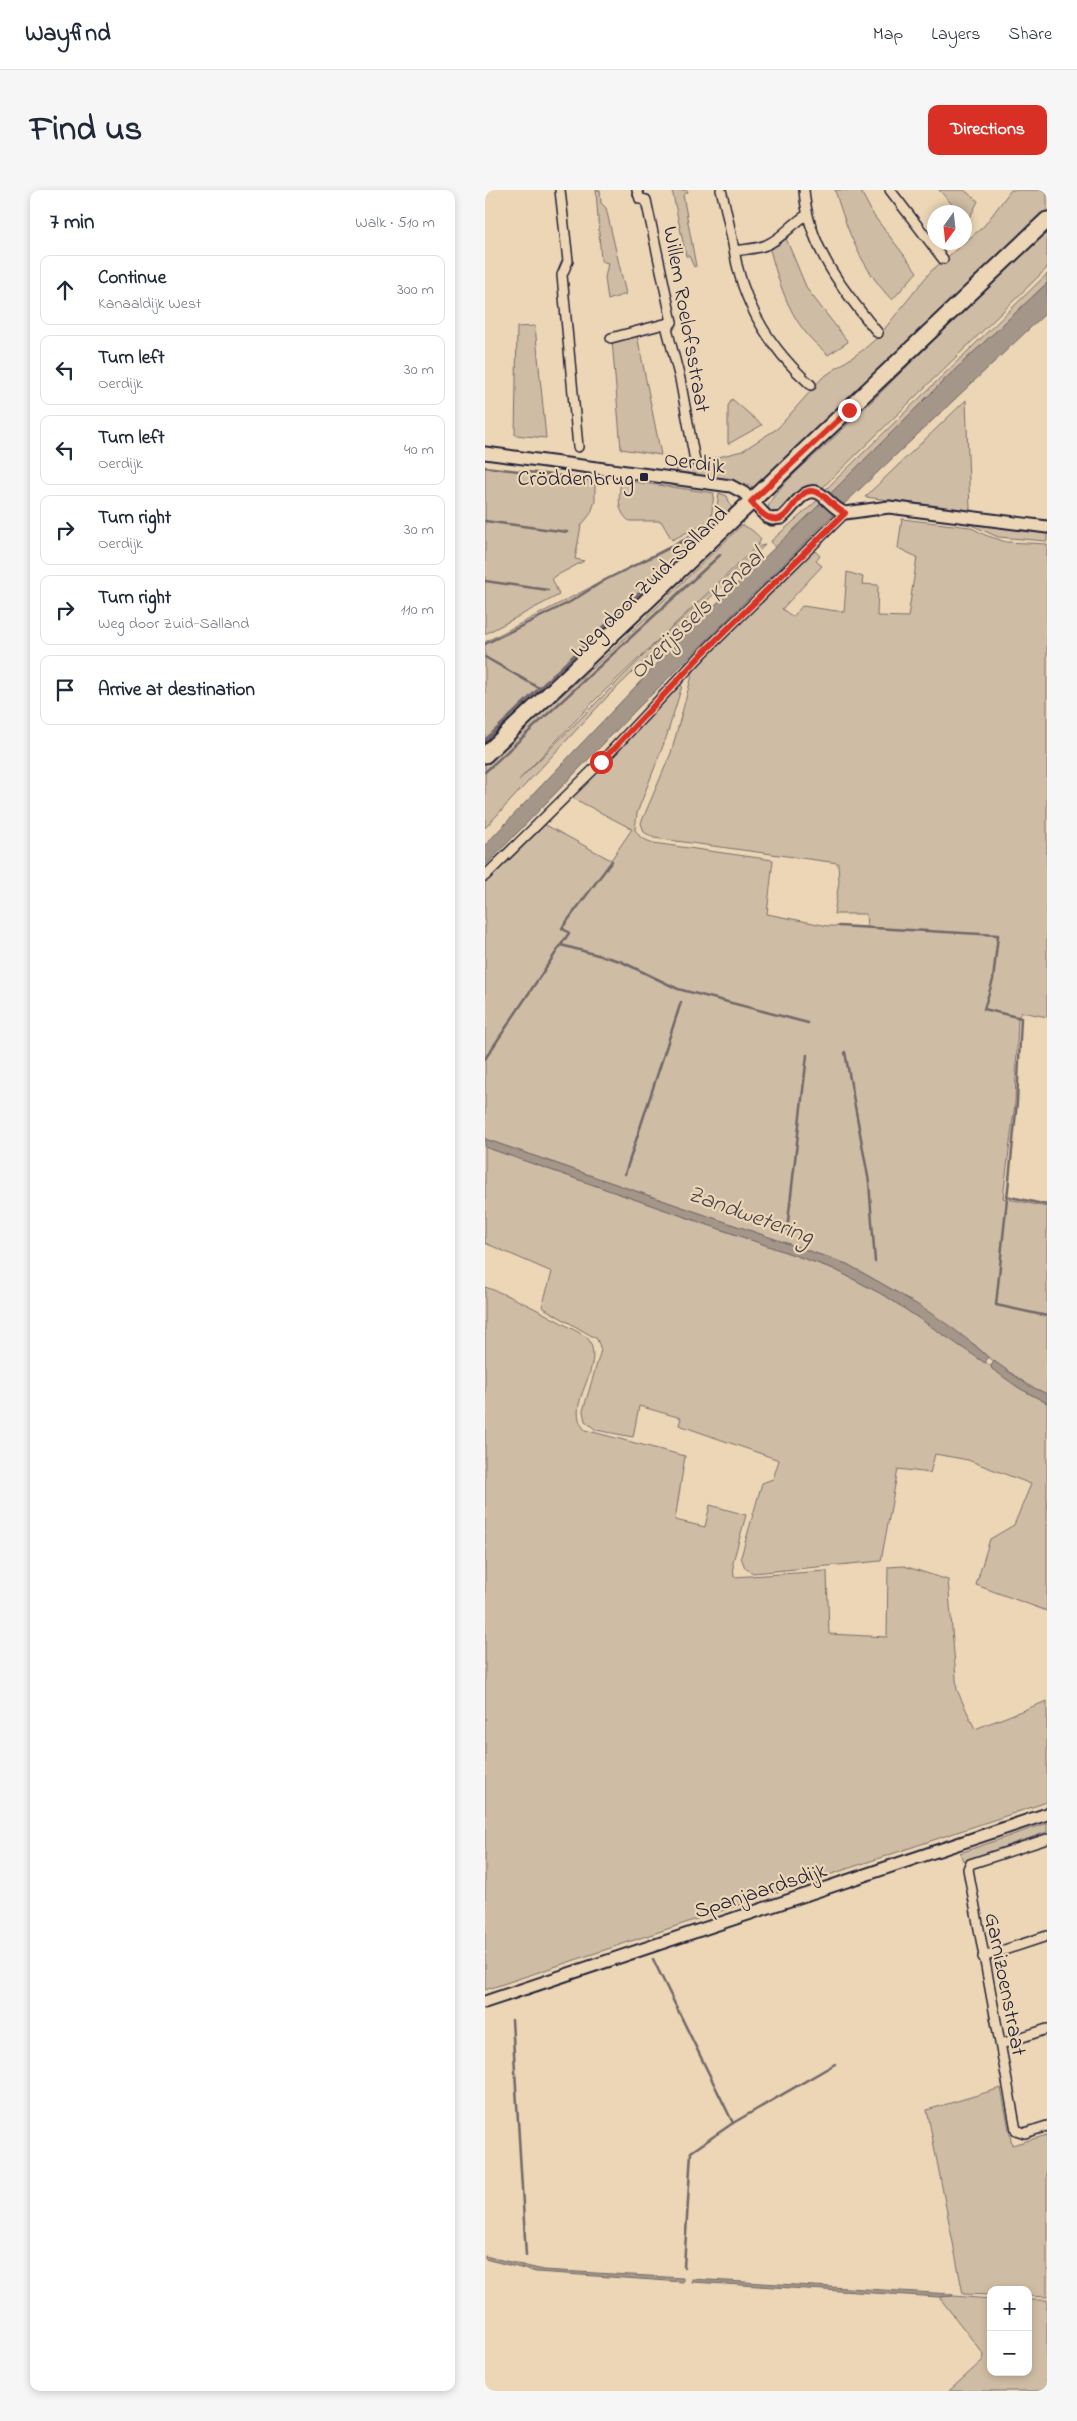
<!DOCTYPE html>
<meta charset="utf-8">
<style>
body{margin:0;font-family:"Indie Flower",sans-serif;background:#f6f6f7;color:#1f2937}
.controls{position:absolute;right:15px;bottom:15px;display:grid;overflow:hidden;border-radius:10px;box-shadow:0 2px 8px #0003}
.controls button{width:45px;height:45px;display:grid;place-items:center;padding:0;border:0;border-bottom:1px solid #e0e1e3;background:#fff;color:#1f2937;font:25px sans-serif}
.compass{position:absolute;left:442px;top:15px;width:45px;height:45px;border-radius:50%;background:#fff;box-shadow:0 2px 8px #0003;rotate:195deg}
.stop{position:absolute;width:15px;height:15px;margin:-11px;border:4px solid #d93025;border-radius:50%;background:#fff}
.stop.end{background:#d93025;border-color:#fff;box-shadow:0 1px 5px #0008}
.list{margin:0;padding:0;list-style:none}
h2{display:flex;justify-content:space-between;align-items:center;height:65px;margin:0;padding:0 20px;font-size:21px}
h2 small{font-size:16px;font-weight:400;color:#747a83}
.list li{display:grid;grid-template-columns:32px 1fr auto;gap:15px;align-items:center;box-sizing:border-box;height:70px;margin:0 10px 10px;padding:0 10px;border:1px solid #e0e1e3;border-radius:10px}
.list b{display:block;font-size:19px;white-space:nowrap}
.list p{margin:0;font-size:16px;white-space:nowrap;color:#747a83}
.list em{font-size:16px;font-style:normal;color:#747a83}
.icon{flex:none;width:28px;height:28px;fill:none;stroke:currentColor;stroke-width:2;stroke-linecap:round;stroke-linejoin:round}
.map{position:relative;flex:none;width:562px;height:2201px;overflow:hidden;border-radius:10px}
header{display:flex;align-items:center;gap:30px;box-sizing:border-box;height:70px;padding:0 25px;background:#fff;border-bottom:1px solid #e0e1e3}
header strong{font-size:24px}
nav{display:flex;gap:28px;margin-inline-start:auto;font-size:18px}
.intro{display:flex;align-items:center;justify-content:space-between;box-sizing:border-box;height:120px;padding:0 30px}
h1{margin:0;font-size:35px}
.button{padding:12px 22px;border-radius:10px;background:#d93025;color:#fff;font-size:18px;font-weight:700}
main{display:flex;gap:30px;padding:0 30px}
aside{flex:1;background:#fff;border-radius:10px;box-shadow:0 2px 8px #0003}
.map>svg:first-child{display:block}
</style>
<header>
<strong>Wayfind</strong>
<nav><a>Map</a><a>Layers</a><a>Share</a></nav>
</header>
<div class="intro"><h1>Find us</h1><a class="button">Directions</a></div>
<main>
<aside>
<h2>7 min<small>Walk · 510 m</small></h2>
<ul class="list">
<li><svg class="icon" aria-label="ahead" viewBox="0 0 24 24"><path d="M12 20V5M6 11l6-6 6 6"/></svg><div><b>Continue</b><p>Kanaaldijk West</p></div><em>300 m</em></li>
<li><svg class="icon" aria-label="left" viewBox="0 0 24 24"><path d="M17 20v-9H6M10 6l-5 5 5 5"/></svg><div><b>Turn left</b><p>Oerdijk</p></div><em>30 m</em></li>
<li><svg class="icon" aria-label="left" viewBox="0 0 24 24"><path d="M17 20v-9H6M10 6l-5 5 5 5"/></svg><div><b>Turn left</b><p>Oerdijk</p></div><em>40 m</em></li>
<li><svg class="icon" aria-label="right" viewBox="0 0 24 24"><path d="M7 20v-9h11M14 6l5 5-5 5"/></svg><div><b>Turn right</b><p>Oerdijk</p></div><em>30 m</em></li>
<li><svg class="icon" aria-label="right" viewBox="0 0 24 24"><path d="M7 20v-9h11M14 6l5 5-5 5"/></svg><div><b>Turn right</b><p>Weg door Zuid-Salland</p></div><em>110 m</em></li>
<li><svg class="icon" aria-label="arrive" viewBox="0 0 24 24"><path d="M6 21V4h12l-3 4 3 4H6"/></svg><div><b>Arrive at destination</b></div></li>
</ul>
</aside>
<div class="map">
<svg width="562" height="2201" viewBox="0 0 562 2201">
<rect width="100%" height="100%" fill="#ecd6b5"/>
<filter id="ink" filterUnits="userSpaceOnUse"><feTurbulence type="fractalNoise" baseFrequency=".02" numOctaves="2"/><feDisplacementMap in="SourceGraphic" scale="10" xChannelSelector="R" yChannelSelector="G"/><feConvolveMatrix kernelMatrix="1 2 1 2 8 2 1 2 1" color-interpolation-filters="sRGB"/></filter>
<g filter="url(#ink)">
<g fill="#cfbca4" stroke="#786f70">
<path d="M111 0H115L116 13 121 18 141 104 123 110 120 88 123 73 116 71Z"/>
<path d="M187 0H202L203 2 198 5 211 76 209 77 204 66H201Z"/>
<path d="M350 0H375L389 26 432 82 407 110C377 79 362 41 350 0Z"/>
<path d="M454 0H479L493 11 486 25 480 29V22H474Z"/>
<path d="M526 0H562V25L272 298 254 293 190 285 194 272H214L257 261 293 238 337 188 378 160 393 147 446 81 499 36Z"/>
<path d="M562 36V78L335 300 294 323 288 324 283 320C281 306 328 267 340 256 416 185 487 109 562 36Z"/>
<path d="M300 46 322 99 363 152 343 165C336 158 327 151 321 143 301 119 292 86 284 56Z"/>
<path d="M562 84V93L457 192 344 305 338 302Z"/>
<path d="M50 136 61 248 30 245 32 137Z"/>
<path d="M152 145 176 265 136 259 127 150Z"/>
<path d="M247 209 277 235 243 254V216Z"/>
<path d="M481 210 485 320 380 307Z"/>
<path d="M0 277 110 290V311L106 323 96 336 90 369 99 371 67 388 74 405 0 444Z"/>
<path d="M136 290 229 303 226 330 187 350 176 331H144C131 320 134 306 136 290Z"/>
<path d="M234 303 242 306 249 324 0 560V452L226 335 230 330Z"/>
<path d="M334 309 338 312 290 358 286 351Z"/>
<path d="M417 329 485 337 500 345 521 352 562 354V827L537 822 533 827 530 913 518 1008 562 1017V1204L543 1195 503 1167 490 1155 408 1100 362 1074 0 949V692L57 633 126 670 147 639 84 606 194 493 197 496 181 548 152 623 150 640 156 648 168 653 288 670 282 724 343 736 382 737 381 724H349L354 692 353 673 169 648 159 642 156 633 186 563 209 478 328 359 335 366 331 371 337 376 297 419 308 427 317 416 359 422 362 382 378 387 377 394 393 395 392 426 423 427 432 367 413 358Z"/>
<path d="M482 330 562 340V351L513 347 482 333Z"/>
<path d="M257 335C265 338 270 342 276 349L273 355 111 509 33 591 169 455 275 356 280 355 122 507 0 638V574L126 461Z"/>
<path d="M0 957 349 1079 402 1107 506 1176 534 1198 562 1213V1421L491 1395 505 1349 529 1335 546 1294 483 1270 450 1264 445 1283 413 1279 396 1371 268 1383 260 1378 256 1367 277 1293 288 1289 294 1270 194 1235 196 1228 154 1216 148 1247 111 1240 100 1231 98 1221 116 1160 112 1149 57 1117 67 1082 0 1053Z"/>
<path d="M0 1097C36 1109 69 1129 102 1147 124 1176 76 1215 100 1240L200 1266 190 1330 220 1337 225 1315 261 1325 248 1372 249 1387 342 1381 344 1444 402 1447 403 1377 419 1376 463 1390 472 1500 490 1539 562 1511V1612L0 1800Z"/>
<path d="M562 1633V1642L478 1671 475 1663Z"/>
<path d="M516 1898 527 1955 562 1945V2107L543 2106V2100H506V2105L478 2104 442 1920Z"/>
<path d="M468 2106 506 2109V2182H543V2110H562V2201H464L498 2170 499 2165 454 2107Z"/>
</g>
<g fill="#a49689" stroke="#70686a">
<path d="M562 93V122L357 316 151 520 0 676V655L209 435 327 322 457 192Z"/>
<path d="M0 949 362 1074C410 1101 462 1129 503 1167L500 1173 402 1107 349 1079 0 957Z"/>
<path d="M509 1171 543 1195 562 1204V1213L534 1198 507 1179 506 1176Z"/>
<path d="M0 2066 58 2080 198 2088V2092L51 2082 0 2069Z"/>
<path d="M207 2089 467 2104 468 2106 454 2107 207 2092Z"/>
</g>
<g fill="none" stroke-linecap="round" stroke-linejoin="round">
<g stroke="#70686a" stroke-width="2.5">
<path d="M0 277 110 290"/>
<path d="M0 331 82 342"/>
<path d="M0 391 63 400"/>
<path d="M0 454 85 412 120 390 211 345H215L0 550"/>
<path d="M0 467 54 498"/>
<path d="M0 582 235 365"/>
<path d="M354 736 513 745 508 790 499 819 536 828 532 912 511 1115 562 1126"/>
<path d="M76 755 135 771 193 799 323 833"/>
<path d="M360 862 384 992 390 1072"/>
<path d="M0 869 84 743 77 738 127 671"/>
<path d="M140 984 196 812"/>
<path d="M521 1006 562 1015"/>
<path d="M302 1040 322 865"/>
<path d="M168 1769 248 1933"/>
<path d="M27 1830 41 2065"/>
<path d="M199 2077 206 1962 248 1933 350 1874"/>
</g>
<defs>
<g id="minor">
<path d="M75 0 83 71 77 85 93 257"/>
<path d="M152 0 155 9 161 10 187 132 182 139 195 189 210 271"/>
<path d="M236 0C243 25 247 50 252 75 263 122 290 163 326 195"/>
<path d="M319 0C323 57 358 100 393 143"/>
<path d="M405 0 458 69"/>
<path d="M250 61C260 59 272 59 281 55 297 49 307 33 322 25"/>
<path d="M126 148 187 132"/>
<path d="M0 686 116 572 219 462 360 323"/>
<path d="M562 1649 485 1674 483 1679 531 1940 540 1943 562 1936"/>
<path d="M498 1767 562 1746"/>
<path d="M516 1854 562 1839"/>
</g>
<g id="tertiary">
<path d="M0 263 246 296 259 303 282 327 287 329 296 328C309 319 320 291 338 306 345 312 351 320 360 323L404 317 562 337"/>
<path d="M0 1812 562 1624"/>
</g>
<path id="primary" d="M0 565 562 30"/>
</defs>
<use href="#minor" stroke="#22223b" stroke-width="12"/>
<use href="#tertiary" stroke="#22223b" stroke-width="15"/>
<use href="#primary" stroke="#22223b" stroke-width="19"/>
<use href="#minor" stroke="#ecd6b5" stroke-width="9"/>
<use href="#tertiary" stroke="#ecd6b5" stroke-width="11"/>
<use href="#primary" stroke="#ecd6b5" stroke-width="15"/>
</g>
</g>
<g fill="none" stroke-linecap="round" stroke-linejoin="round" filter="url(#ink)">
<path stroke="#d93025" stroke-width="6" d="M116 572 219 462 360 323C348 318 340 302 327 301 305 299 304 358 266 312L364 220"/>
</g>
<rect fill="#22223b" stroke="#ecd6b5" stroke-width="2" x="154" y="282" width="10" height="10" rx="2.5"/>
<g text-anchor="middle" stroke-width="4.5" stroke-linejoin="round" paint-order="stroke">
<g font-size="22" fill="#22223b" stroke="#ecd6b5">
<text transform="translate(203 129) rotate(80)" y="8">Willem Roelofsstraat</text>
<text transform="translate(210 271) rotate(8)" y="8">Oerdijk</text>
<text transform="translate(163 391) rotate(-44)" y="8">Weg door Zuid-Salland</text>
<text transform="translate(275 1699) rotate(-18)" y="8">Spanjaardsdijk</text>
<text transform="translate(522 1794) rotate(79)" y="8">Garnizoenstraat</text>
</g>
<g font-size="22" fill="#22223b" stroke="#ecd6b5" text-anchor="end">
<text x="149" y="295">Cröddenbrug</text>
</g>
<g font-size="24" font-style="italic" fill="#494552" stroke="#ecd6b5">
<text transform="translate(211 423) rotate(-44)" y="8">Overijssels Kanaal</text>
<text transform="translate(266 1024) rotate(20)" y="8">Zandwetering</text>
</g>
</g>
</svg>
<div class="controls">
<button>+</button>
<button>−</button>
</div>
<svg class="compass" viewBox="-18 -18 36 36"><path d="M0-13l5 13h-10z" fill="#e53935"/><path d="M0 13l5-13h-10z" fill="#747a83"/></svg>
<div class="stop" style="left:116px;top:572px"></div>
<div class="stop end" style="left:364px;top:220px"></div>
</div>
</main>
